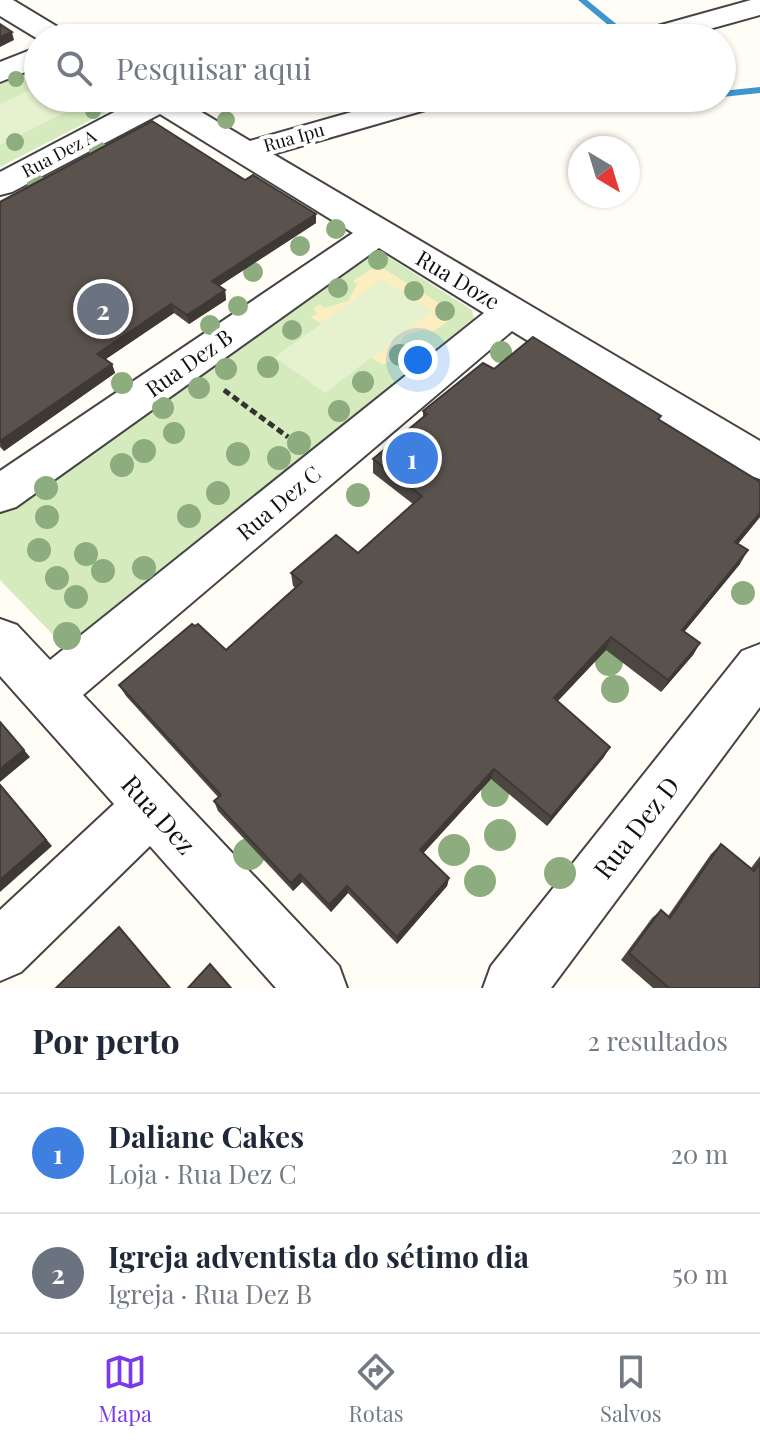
<!DOCTYPE html>
<html lang="pt">
<meta charset="utf-8">
<style>
body{margin:0;font-family:"Playfair Display",serif;background:#f2f2f3;color:#1f2937}
.compass{position:absolute;left:568px;top:136px;width:72px;height:72px;border-radius:50%;background:#fff;box-shadow:0 2px 6px #0004;rotate:142deg}
.you{position:absolute;left:418px;top:360px;width:28px;height:28px;margin:-20px;border:6px solid #fff;border-radius:50%;background:#1a73e8;box-shadow:0 0 0 12px #1a73e833}
.badge{display:grid;place-items:center;width:52px;height:52px;border-radius:50%;background:#7c3aed;color:#fff;font-size:26px;font-weight:700}
.pin{position:absolute;translate:-50% -50%;border:4px solid #fff;box-shadow:0 2px 8px #0006}
.list{margin:0;padding:0;list-style:none}
h2{display:flex;justify-content:space-between;align-items:center;height:104px;margin:0;padding:0 32px;font-size:34px}
h2 small{font-size:26px;font-weight:400;color:#747a83}
.list li{display:grid;grid-template-columns:52px 1fr auto;gap:24px;align-items:center;box-sizing:border-box;height:120px;padding:0 32px;border-top:2px solid #e0e1e3}
.list b{display:block;font-size:30px;white-space:nowrap}
.list p{margin:0;font-size:26px;white-space:nowrap;color:#747a83}
.list em{font-size:26px;font-style:normal;color:#747a83}
.icon{flex:none;width:44px;height:44px;fill:none;stroke:currentColor;stroke-width:2;stroke-linecap:round;stroke-linejoin:round}
.map{position:relative;flex:none;width:760px;height:988px;overflow:hidden}
.search{position:absolute;background:#fff;box-shadow:0 2px 6px #0004;left:24px;right:24px;top:24px;height:88px;display:flex;align-items:center;gap:20px;box-sizing:border-box;padding:0 28px;border-radius:44px;color:#747a83;font-size:30px}
.sheet{height:344px;background:#fff}
nav{display:flex;justify-content:space-around;align-items:center;box-sizing:border-box;height:112px;border-top:2px solid #e0e1e3;background:#fff;font-size:22px;color:#747a83}
nav a{display:grid;justify-items:center;gap:4px}
nav .on{color:#7c3aed}
.map>svg:first-child{display:block}
</style>
<div class="map">
<svg width="760" height="988" viewBox="0 0 760 988">
<rect width="100%" height="100%" fill="#fffdf5"/>
<g fill="#d5ebbd">
<path d="M38 65V98H125L124 103 0 167V82Z"/>
<path d="M384 254 472 310 474 319 76 640 59 641 0 580V509L370 255Z"/>
</g>
<path fill="#fbeec1" d="M381 267 452 311 448 314 452 318 433 332 421 330 404 336 396 350 399 352 395 355 400 358 382 365 371 358 431 311 382 280 321 324 311 317 317 313 313 309 320 304 324 308 348 301 357 284 353 281 372 268 377 270Z"/>
<g fill="#e6f2cf">
<path d="M38 86V98L92 99 0 145V104Z"/>
<path d="M382 280 432 311 325 393 275 357Z"/>
</g>
<g fill="none" stroke-linecap="round" stroke-linejoin="round">
<g fill="#3f96cf" fill-rule="evenodd">
<path d="M578 0H587L620 27 613 29Z"/>
<path d="M760 87V93L722 97V91Z"/>
</g>
<defs>
<g id="minor">
<path d="M0 0H13L66 32 70 38 38 39 0 16Z"/>
<path d="M751 0H760V15L677 38H632L636 32Z"/>
<path d="M38 47V67L0 82V62Z"/>
<path d="M141 98H178L250 141 401 98H450L446 104 273 154 760 441V479L745 474 512 331 83 695 339 966 347 988H276L150 846 21 972 0 981V910L114 804 0 676V619L17 625 50 660 484 313 379 248 16 507 0 512V471L353 233 160 114 12 192 0 195V172Z"/>
<path d="M760 644V707L551 988H483L491 966 742 651Z"/>
</g>
</defs>
<use href="#minor" stroke="#444" stroke-width="4"/>
<path stroke="#333" stroke-width="5" stroke-dasharray="7 4" stroke-linecap="butt" d="M224 390 288 437"/>
<use href="#minor" fill="#fff" fill-rule="evenodd"/>
</g>
<g fill="#8dad7f">
<circle cx="16" cy="79" r="8"/>
<circle cx="93" cy="111" r="8"/>
<circle cx="226" cy="120" r="9"/>
<circle cx="15" cy="142" r="9"/>
<circle cx="98" cy="150" r="9"/>
<circle cx="36" cy="183" r="9"/>
<circle cx="336" cy="229" r="10"/>
<circle cx="300" cy="246" r="10"/>
<circle cx="378" cy="260" r="10"/>
<circle cx="253" cy="272" r="10"/>
<circle cx="338" cy="288" r="10"/>
<circle cx="414" cy="291" r="10"/>
<circle cx="238" cy="306" r="10"/>
<circle cx="445" cy="311" r="10"/>
<circle cx="210" cy="325" r="10"/>
<circle cx="292" cy="330" r="10"/>
<circle cx="501" cy="352" r="11"/>
<circle cx="400" cy="355" r="11"/>
<circle cx="268" cy="367" r="11"/>
<circle cx="226" cy="369" r="11"/>
<circle cx="363" cy="382" r="11"/>
<circle cx="122" cy="383" r="11"/>
<circle cx="199" cy="388" r="11"/>
<circle cx="163" cy="408" r="11"/>
<circle cx="339" cy="411" r="11"/>
<circle cx="174" cy="433" r="11"/>
<circle cx="299" cy="443" r="12"/>
<circle cx="144" cy="451" r="12"/>
<circle cx="238" cy="454" r="12"/>
<circle cx="279" cy="458" r="12"/>
<circle cx="122" cy="465" r="12"/>
<circle cx="46" cy="488" r="12"/>
<circle cx="218" cy="493" r="12"/>
<circle cx="358" cy="495" r="12"/>
<circle cx="189" cy="516" r="12"/>
<circle cx="47" cy="517" r="12"/>
<circle cx="39" cy="550" r="12"/>
<circle cx="86" cy="554" r="12"/>
<circle cx="144" cy="568" r="12"/>
<circle cx="103" cy="571" r="12"/>
<circle cx="57" cy="578" r="12"/>
<circle cx="743" cy="593" r="12"/>
<circle cx="76" cy="597" r="12"/>
<circle cx="67" cy="636" r="14"/>
<circle cx="609" cy="662" r="14"/>
<circle cx="615" cy="689" r="14"/>
<circle cx="495" cy="793" r="14"/>
<circle cx="500" cy="835" r="16"/>
<circle cx="454" cy="850" r="16"/>
<circle cx="249" cy="854" r="16"/>
<circle cx="560" cy="873" r="16"/>
<circle cx="480" cy="881" r="16"/>
</g>
<g fill="#4d4742">
<path d="M245 180 316 214V223L219 286 225 290 226 300 189 324 174 313 106 359 112 364 115 373 4 451 0 447V202Z"/>
<path d="M494 369 659 421 760 482V517L738 544 740 564 684 632 700 643 693 655 661 692 606 650 558 701 604 757 547 826 491 779 423 853 449 878 447 886 397 944 348 893 331 912 302 882 293 891 218 811 214 801 218 797 126 696 119 685 226 650 296 588 293 586 291 573 358 553 413 504 373 473V459L423 418V411Z"/>
<path d="M721 844 751 868 760 856V988H653L621 960 652 918 661 910 668 916 711 854Z"/>
</g>
<g fill="#3f3936">
<path d="M12 32 14 40 0 47V37Z"/>
<path d="M316 214V223L213 290 212 281Z"/>
<path d="M225 290 226 300 189 324 187 315Z"/>
<path d="M171 304 174 313 100 363 97 354Z"/>
<path d="M112 364 115 373 4 451 0 441Z"/>
<path d="M760 513V517L728 556 735 542Z"/>
<path d="M748 550 740 564 675 643 682 630Z"/>
<path d="M611 637 606 650 550 709 554 698Z"/>
<path d="M700 643 693 655 661 692 668 680Z"/>
<path d="M610 747 604 757 547 826 551 817Z"/>
<path d="M24 750 30 757 0 782V769Z"/>
<path d="M494 769 491 779 419 858 420 850Z"/>
<path d="M0 784 52 846 0 892Z"/>
<path d="M300 874 302 882 293 891 291 883Z"/>
<path d="M449 878 447 886 397 944V937Z"/>
<path d="M347 886 348 893 331 912 329 905Z"/>
</g>
<g fill="#5a524d" stroke="#3f3936" stroke-width="2">
<path d="M0 24 12 32 0 37Z"/>
<path d="M152 121 245 180 253 175 316 214 212 281 225 290 187 315 171 304 97 354 112 364 0 441V202Z"/>
<path d="M533 337 661 416 658 419 760 482V513L735 542 748 550 682 630 700 643 668 680 611 637 554 698 610 747 551 817 494 769 420 850 449 878 397 937 347 886 329 905 300 874 291 883 214 801 221 795 119 685 192 624 195 626 198 624 226 650 302 582 291 573 336 535 358 553 422 496 373 459 427 414 423 411 483 363 494 369Z"/>
<path d="M0 722 24 750 0 769Z"/>
<path d="M0 785 46 840 0 880Z"/>
<path d="M721 844 754 871 760 863V988H669L629 953 661 910 670 918Z"/>
<path d="M119 927 170 988H56Z"/>
<path d="M210 964 231 988H188Z"/>
</g>
<g text-anchor="middle" stroke-width="8" stroke-linejoin="round" paint-order="stroke">
<g font-size="18" fill="#111" stroke="#fff">
<text transform="translate(294 138) rotate(-16)" y="6">Rua Ipu</text>
<text transform="translate(59 154) rotate(-28)" y="6">Rua Dez A</text>
</g>
<g font-size="22" fill="#111" stroke="#fff">
<text transform="translate(458 280) rotate(31)" y="8">Rua Doze</text>
<text transform="translate(189 363) rotate(-35)" y="8">Rua Dez B</text>
<text transform="translate(279 503) rotate(-40)" y="8">Rua Dez C</text>
</g>
<g font-size="26" fill="#111" stroke="#fff">
<text transform="translate(158 815) rotate(48)" y="9">Rua Dez</text>
<text transform="translate(637 828) rotate(-52)" y="9">Rua Dez D</text>
</g>
</g>
</svg>
<svg class="compass" viewBox="-18 -18 36 36"><path d="M0-13l5 13h-10z" fill="#e53935"/><path d="M0 13l5-13h-10z" fill="#747a83"/></svg>
<div class="you"></div>
<div class="pin badge" style="left:412px;top:458px;background:#3f7fe0">1</div>
<div class="pin badge" style="left:103px;top:309px;background:#6b7280">2</div>
<div class="search"><svg class="icon" aria-label="search" viewBox="0 0 24 24"><circle cx="10" cy="10" r="6"/><path d="M15 15l6 6"/></svg>Pesquisar aqui</div>
</div>
<section class="sheet">
<h2>Por perto<small>2 resultados</small></h2>
<ul class="list">
<li><span class="badge" style="background:#3f7fe0">1</span><div><b>Daliane Cakes</b><p>Loja · Rua Dez C</p></div><em>20 m</em></li>
<li><span class="badge" style="background:#6b7280">2</span><div><b>Igreja adventista do sétimo dia</b><p>Igreja · Rua Dez B</p></div><em>50 m</em></li>
</ul>
</section>
<nav>
<a class="on"><svg class="icon" aria-label="map" viewBox="0 0 24 24"><path d="M3 6l6-2 6 2 6-2v14l-6 2-6-2-6 2zM9 4v14M15 6v14"/></svg>Mapa</a>
<a><svg class="icon" aria-label="directions" viewBox="0 0 24 24"><path d="M12 3l9 9-9 9-9-9zM9 14v-3h6M13 9l2 2-2 2"/></svg>Rotas</a>
<a><svg class="icon" aria-label="saved" viewBox="0 0 24 24"><path d="M7 4h10v16l-5-4-5 4z"/></svg>Salvos</a>
</nav>
